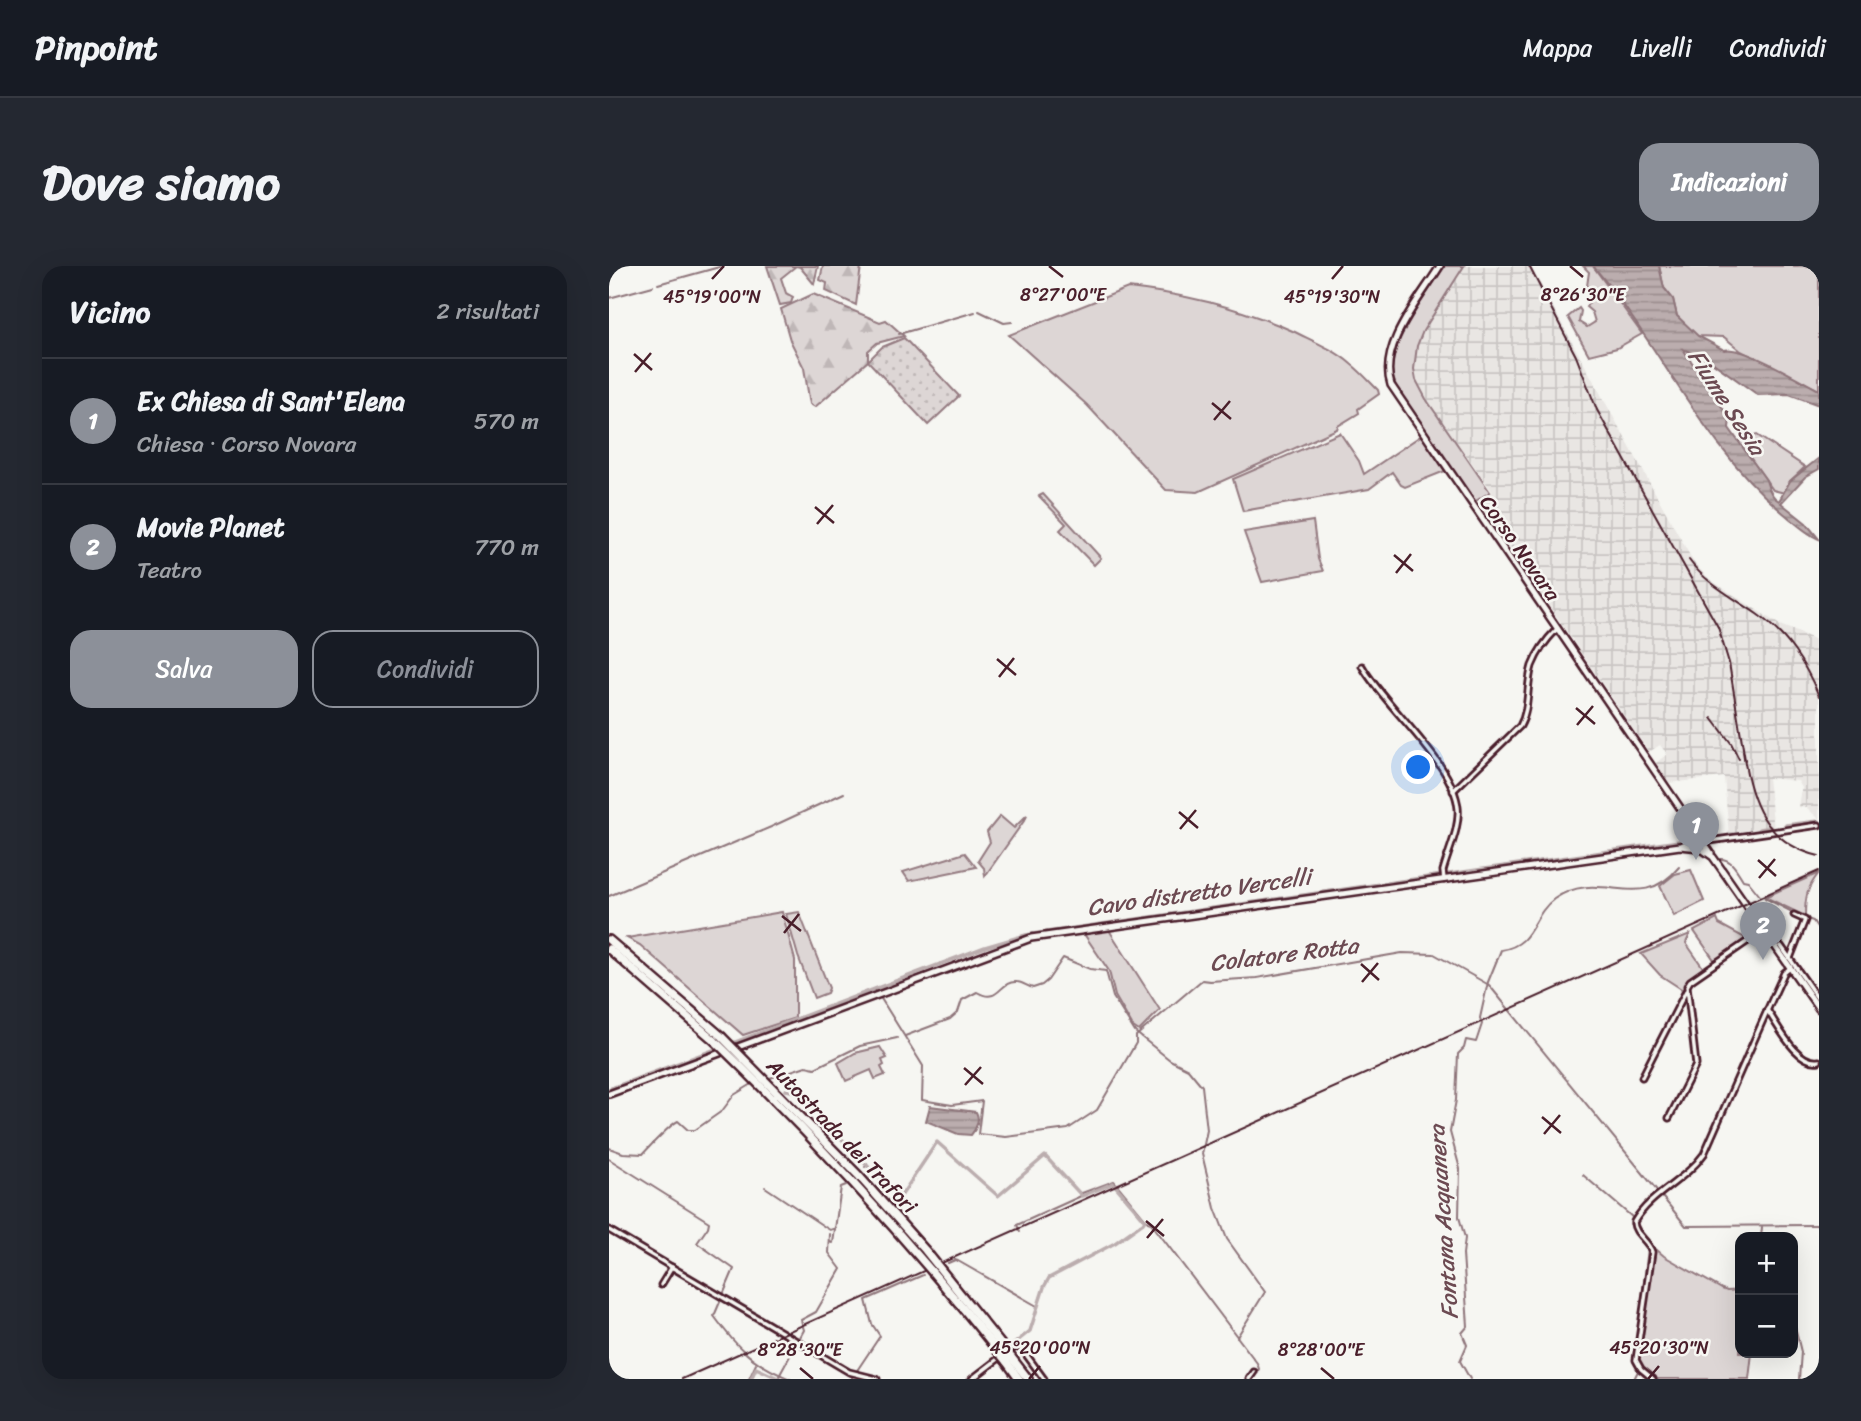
<!DOCTYPE html>
<html lang="it">
<meta charset="utf-8">
<style>
body{margin:0;font-family:Sriracha,sans-serif;background:#242831;color:#f1f3f6}
.controls{position:absolute;right:21px;bottom:21px;display:grid;overflow:hidden;border-radius:14px;box-shadow:0 7px 28px #0002}
.controls button{width:63px;height:63px;display:grid;place-items:center;padding:0;border:0;border-bottom:2px solid #363941;background:#171b24;color:#f1f3f6;font:35px sans-serif}
.you{position:absolute;left:810px;top:502px;width:24px;height:24px;margin:-18px;border:5px solid #fff;border-radius:50%;background:#1a73e8;box-shadow:0 0 0 10px #1a73e833}
.badge{display:grid;place-items:center;width:46px;height:46px;border-radius:50%;background:#8c9099;color:#fff;font-size:23px;font-weight:700}
.pin{position:absolute;translate:-50% -58px;filter:drop-shadow(0 2px 4px #0008)}
.pin::after{content:'';position:absolute;top:37px;width:24px;height:21px;background:inherit;clip-path:polygon(0 0,100% 0,50% 100%)}
.list{margin:0;padding:0;list-style:none}
h2{display:flex;justify-content:space-between;align-items:center;height:91px;margin:0;padding:0 28px;font-size:30px}
h2 small{font-size:23px;font-weight:400;color:#9ea1a6}
.list li{display:grid;grid-template-columns:46px 1fr auto;gap:21px;align-items:center;box-sizing:border-box;height:126px;padding:0 28px;border-top:2px solid #363941}
.list b{display:block;font-size:26px;white-space:nowrap}
.list p{margin:0;font-size:23px;white-space:nowrap;color:#9ea1a6}
.list em{font-size:23px;font-style:normal;color:#9ea1a6}
.actions{display:flex;gap:14px;padding:21px 28px}
.actions a{flex:1;padding:16px 0;border:2px solid #8c9099;border-radius:21px;text-align:center;font-size:24px;color:#8c9099}
.actions .main{background:#8c9099;color:#fff}
.map{position:relative;flex:none;width:1210px;height:1113px;overflow:hidden;border-radius:21px}
header{display:flex;align-items:center;gap:42px;box-sizing:border-box;height:98px;padding:0 35px;background:#171b24;border-bottom:2px solid #363941}
header strong{font-size:33px}
nav{display:flex;gap:38px;margin-inline-start:auto;font-size:24px}
.intro{display:flex;align-items:center;justify-content:space-between;box-sizing:border-box;height:168px;padding:0 42px}
h1{margin:0;font-size:49px}
.button{padding:18px 32px;border-radius:21px;background:#8c9099;color:#fff;font-size:24px;font-weight:700}
main{display:flex;gap:42px;padding:0 42px}
aside{flex:1;background:#171b24;border-radius:21px;box-shadow:0 7px 28px #0002}
.map>svg:first-child{display:block}
</style>
<header>
<strong>Pinpoint</strong>
<nav><a>Mappa</a><a>Livelli</a><a>Condividi</a></nav>
</header>
<div class="intro"><h1>Dove siamo</h1><a class="button">Indicazioni</a></div>
<main>
<aside>
<h2>Vicino<small>2 risultati</small></h2>
<ul class="list">
<li><span class="badge">1</span><div><b>Ex Chiesa di Sant'Elena</b><p>Chiesa · Corso Novara</p></div><em>570 m</em></li>
<li><span class="badge">2</span><div><b>Movie Planet</b><p>Teatro</p></div><em>770 m</em></li>
</ul>
<div class="actions"><a class="main">Salva</a><a>Condividi</a></div>
</aside>
<div class="map">
<svg width="1210" height="1113" viewBox="0 0 1210 1113">
<defs>
<pattern id="industrial-grid" width="8" height="8" patternUnits="userSpaceOnUse" patternTransform="scale(1.75)"><rect width="8" height="8" fill="#e9e6e3"/><path d="M0 4h8M4 0v8" fill="none" stroke="#c9c5c3"/></pattern>
<pattern id="forest-firs" width="22" height="20" patternUnits="userSpaceOnUse" patternTransform="scale(1.75)"><rect width="22" height="20" fill="#ddd6d5"/><path d="M5 1l3.5 6h-7zM16 11l3.5 6h-7z" fill="#bfb7b7"/></pattern>
<pattern id="garden-dots" width="8" height="8" patternUnits="userSpaceOnUse" patternTransform="scale(1.75)"><rect width="8" height="8" fill="#ddd6d5"/><path d="M2 2h.1M6 6h.1" fill="none" stroke="#bfb7b7" stroke-width="1.8" stroke-linecap="round"/></pattern>
<pattern id="water-rules" width="6" height="5" patternUnits="userSpaceOnUse" patternTransform="scale(1.75)"><rect width="6" height="5" fill="#bbadae"/><path d="M0 2.5h6" fill="none" stroke="#9a8c8e"/></pattern>
</defs>
<rect width="100%" height="100%" fill="#f6f6f2"/>
<filter id="ink" filterUnits="userSpaceOnUse"><feTurbulence type="fractalNoise" baseFrequency=".0143" numOctaves="2"/><feDisplacementMap in="SourceGraphic" scale="14" xChannelSelector="R" yChannelSelector="G"/><feConvolveMatrix kernelMatrix="1 2 1 2 8 2 1 2 1" color-interpolation-filters="sRGB"/></filter>
<g filter="url(#ink)">
<path fill="url(#industrial-grid)" d="M855 0H921L1085 297 1100 313 1171 359 1210 375V553L1198 542 1190 541 1193 522 1189 515 1159 512 1165 563 1120 569 1115 511 1058 517 1047 497 1058 488 1051 479 1040 486 869 235 883 225 817 133 807 114 805 103 808 80 814 65Z"/>
<g fill="#ddd6d5" stroke="#947a80" stroke-width="2">
<path d="M836 0H855L814 65 808 80 805 103 807 114 817 133 881 226 865 236 795 136C789 126 784 116 783 104 781 76 820 25 836 0Z"/>
<path d="M974 0H984L1033 68 1008 82 980 89 959 51 970 42 972 45 970 56 978 61 986 56 983 46 977 41 982 33 978 20 980 6Z"/>
<path d="M1050 0H1210V124L1132 85 1115 71 1088 70 1068 50 1064 33 1055 22Z"/>
<path d="M519 22C577 28 632 42 686 66 704 75 726 84 742 98 752 106 760 115 769 124L770 128 749 143 750 147 729 160 728 163 589 226 557 224 478 139 400 69Z"/>
<path d="M731 167 750 195 755 208 813 169 836 205 796 221 792 219 783 206 760 223 634 245 624 213Z"/>
<path d="M1148 169 1196 201 1181 215 1176 227 1164 224 1129 175Z"/>
<path d="M434 228 492 292 485 299 451 264 457 258 430 230Z"/>
<path d="M704 255 709 293 714 305 653 316 635 266Z"/>
<path d="M418 549 417 552 376 610 375 602 369 595 381 576 378 566 391 550 405 562Z"/>
<path d="M356 587 367 601 300 615 294 606Z"/>
<path d="M1082 604 1095 635 1065 650 1051 620 1066 608Z"/>
<path d="M1210 607C1198 622 1196 631 1196 650L1156 631Z"/>
<path d="M173 646 186 694V752L134 769 31 679 18 672Z"/>
<path d="M190 646 220 722 218 727 205 732 189 690 177 648Z"/>
<path d="M1108 653 1110 658 1138 673 1106 695 1085 665Z"/>
<path d="M500 664 551 744 530 765 524 761 506 730 500 705 475 668Z"/>
<path d="M1081 668 1077 677 1095 703 1077 716 1074 724 1051 709 1032 688Z"/>
<path d="M271 781 278 792 273 794 275 799 272 801 276 809 266 813 262 804 237 815 229 797 246 787Z"/>
<path d="M1041 978 1055 990 1113 1023 1118 1025 1131 1024V1087H1143L1140 1113H1045L1034 1103 1029 1092 1043 984Z"/>
</g>
<g fill="url(#forest-firs)" stroke="#947a80" stroke-width="2">
<path d="M158 0H209L205 18 191 1 187 0 172 12 177 27 184 31 182 37 171 39Z"/>
<path d="M214 0H252L247 39 217 25 218 17 211 14Z"/>
<path d="M204 28 271 56 277 54 295 70 268 77 259 85V95L206 141 201 138 195 102 181 74 172 43Z"/>
</g>
<path fill="url(#garden-dots)" stroke="#947a80" stroke-width="2" d="M295 72 350 130 319 159 259 95 273 81Z"/>
<g fill="url(#water-rules)" stroke="#8e747a" stroke-width="2">
<path d="M984 0H1050L1055 22 1064 33 1068 50 1089 70 1115 84C1133 79 1191 114 1210 124V139L1180 128 1149 129 1100 94 1074 83 1121 153 1120 162 1157 214C1159 222 1163 231 1170 235L1181 215 1210 192V203L1196 211 1172 237 1197 257 1210 273C1197 268 1183 254 1172 245 1092 177 1051 79 984 0Z"/>
<path d="M321 840 367 846C371 853 368 862 362 869L349 868 317 855Z"/>
</g>
<g fill="none" stroke-linecap="round" stroke-linejoin="round">
<g stroke="#8e747a" stroke-width="2">
<path d="M49 18 114 0"/>
<path d="M0 32 44 20"/>
<path d="M370 45 395 57 403 56"/>
<path d="M290 68 366 46"/>
<path d="M1110 593C1123 592 1128 605 1134 614L1139 615 1151 630"/>
<path d="M0 630 162 561 235 527"/>
<path d="M1156 632 1187 648"/>
<path d="M1195 652 1204 655 1210 664"/>
<path d="M266 723 314 800 313 834 343 839 373 835 369 868 397 871 459 863 488 844 527 777V770L593 714 601 715 648 712 793 687 825 688 880 719 1077 960 1210 959"/>
<path d="M296 770 341 753 349 746 353 734 368 726C391 739 390 714 408 716 413 716 419 721 424 722L433 719 439 714 454 692 481 703 497 705 504 731 526 766 561 794 579 803 593 820 598 864 593 888 606 942 618 973 656 1026 628 1071"/>
<path d="M161 812 197 800 206 802 251 780 288 772"/>
<path d="M0 882 14 887 34 888C40 881 62 858 69 855L79 864H86L113 845 125 829 143 818"/>
<path d="M0 893 100 956 99 961 88 977 125 1003 105 1050C128 1082 144 1098 181 1113"/>
<path d="M256 901 258 898"/>
<path d="M974 909 1023 951 1021 958 1027 967"/>
<path d="M156 921 216 961 221 964 227 962"/>
<path d="M473 927 505 915 539 956 542 957 648 1097 650 1103 644 1113"/>
<path d="M411 966 408 959 472 930"/>
<path d="M1152 971 1153 961"/>
<path d="M221 976 224 977 232 921 237 919"/>
<path d="M339 997 346 994 349 995 428 1040"/>
<path d="M1184 1053 1192 1086 1190 1113"/>
<path d="M1029 1067 1039 982"/>
<path d="M1027 1082C1024 1099 1028 1102 1041 1113"/>
<path d="M247 1106 271 1070 263 1058 257 1034 314 1009"/>
<path d="M243 1107V1113"/>
<path d="M169 1112 195 1064 192 1054 207 1046 232 1003 220 987 221 968"/>
<path d="M140 1113 147 1098"/>
<path d="M861 1113 851 1095 858 1079 853 1067 859 1060 854 988 856 972 850 951 851 903 841 866 847 834 849 788 855 782 857 774 867 776 873 758 871 752 879 716 892 684C926 679 922 650 945 633 992 600 1030 650 1070 601"/>
<path d="M1025 1113 1029 1105"/>
</g>
<g stroke="#bbadae" stroke-width="3.5">
<path d="M1177 559 1210 555"/>
<path d="M1150 563 1161 561"/>
<path d="M124 777 376 681 417 669 1077 574"/>
<path d="M0 823 107 783"/>
<path d="M177 824 188 826 290 933 328 876 389 930 436 890 473 930 504 917 536 954 534 957 506 977 440 1012 435 1021 421 1065 401 1081"/>
<path d="M142 1113 147 1102 171 1113"/>
<path d="M359 1113 387 1092"/>
</g>
<defs>
<g id="minor">
<path d="M753 400C776 441 845 497 849 542 851 562 839 586 834 605L835 614"/>
<path d="M844 525 911 460C921 442 917 420 923 400 928 387 938 373 948 363"/>
<path d="M1094 576 1210 559"/>
<path d="M1172 680 1209 733"/>
<path d="M1181 692 1196 654 1185 649"/>
<path d="M1158 744C1170 761 1188 799 1210 795"/>
<path d="M1033 811 1077 725"/>
<path d="M1060 852 1087 799 1078 720 1081 715 1155 664"/>
<path d="M0 964 240 1106 268 1113"/>
<path d="M52 1019 63 1001"/>
<path d="M403 1083 408 1081 413 1083 435 1113"/>
<path d="M363 1113 389 1093"/>
<path d="M640 1113 645 1106"/>
<path d="M1044 1113 1032 1103 1027 1094 1043 986C1039 974 1025 968 1025 956 1042 927 1076 915 1095 888L1165 729 1175 707 1181 702"/>
</g>
<g id="major">
<path d="M831 0C811 33 769 80 782 119L1102 587"/>
<path d="M1074 579 1091 571"/>
<path d="M129 781 422 672 1071 580 1091 582 1104 591 1210 743"/>
<path d="M0 828 111 787"/>
</g>
<g id="highway">
<path d="M0 674 112 770"/>
<path d="M0 683 106 775"/>
<path d="M402 1091 419 1113"/>
<path d="M397 1095 410 1113"/>
</g>
</defs>
<use href="#minor" stroke="#4a1f2b" stroke-width="9"/>
<use href="#major" stroke="#4a1f2b" stroke-width="10"/>
<use href="#highway" stroke="#4a1f2b" stroke-width="12"/>
<use href="#minor" stroke="#f6f6f2" stroke-width="3.5"/>
<use href="#major" stroke="#f6f6f2" stroke-width="5"/>
<use href="#highway" stroke="#f6f6f2" stroke-width="7"/>
<g stroke="#4a1f2b" stroke-width="2">
<path d="M920 0 967 90 988 144 1109 361 1120 397 1136 494"/>
<path d="M1080 294C1097 318 1124 331 1148 348 1178 369 1196 397 1210 430"/>
<path d="M1103 452 1122 477 1130 493"/>
<path d="M1134 485C1141 534 1155 577 1210 590"/>
<path d="M73 1113 1210 605"/>
</g>
<defs>
<g id="highway-bridge">
<path d="M112 770 249 909 316 984 402 1091"/>
<path d="M106 775C210 876 307 982 397 1095"/>
</g>
</defs>
<use href="#highway-bridge" stroke="#4a1f2b" stroke-width="12" stroke-linecap="butt"/>
<use href="#highway-bridge" stroke="#f6f6f2" stroke-width="7"/>
</g>
</g>
<path fill="none" stroke="#4a1f2b" stroke-width="2.5" d="M440 0 454 11M961 0 974 11M103 13 115 0M723 13 734 0M25 88 43 104M26 106 42 87M603 137 622 153M605 154 621 135M206 241 225 257M208 258 224 239M785 289 804 305M787 307 802 288M388 393 407 409M390 411 405 392M967 442 986 458M968 459 984 440M570 546 589 562M571 563 587 544M1149 594 1167 610M1150 612 1166 593M173 650 192 665M175 667 190 648M752 698 770 714M753 716 769 697M355 802 374 818M356 819 372 801M933 851 952 867M935 868 951 849M537 955 555 970M538 972 554 953M191 1102 204 1113M712 1102 725 1113M420 1113 431 1100M1039 1113 1050 1100"/>
<g text-anchor="middle" stroke-width="5" stroke-linejoin="round" paint-order="stroke">
<g font-size="21" fill="#4a1f2b" stroke="#f6f6f2">
<text transform="translate(911 282) rotate(55)" y="7">Corso Novara</text>
<text transform="translate(233 870) rotate(46)" y="7">Autostrada dei Trafori</text>
</g>
<g font-size="23" font-style="italic" fill="#6c4a52" stroke="#f6f6f2">
<text transform="translate(1118 136) rotate(57)" y="8">Fiume Sesia</text>
<text transform="translate(590 626) rotate(-8)" y="8">Cavo distretto Vercelli</text>
<text transform="translate(675 688) rotate(-7)" y="8">Colatore Rotta</text>
<text transform="translate(834 956) rotate(-94)" y="8">Fontana Acquanera</text>
</g>
</g>
<g font-size="18" text-anchor="middle" fill="#4a1f2b" stroke="#f6f6f2" stroke-width="5" stroke-linejoin="round" paint-order="stroke">
<text x="454" y="35">8°27'00"E</text>
<text x="974" y="35">8°26'30"E</text>
<text x="103" y="37">45°19'00"N</text>
<text x="723" y="37">45°19'30"N</text>
<text x="431" y="1088">45°20'00"N</text>
<text x="1050" y="1088">45°20'30"N</text>
<text x="191" y="1090">8°28'30"E</text>
<text x="712" y="1090">8°28'00"E</text>
</g>
</svg>
<div class="controls">
<button>+</button>
<button>−</button>
</div>
<div class="you"></div>
<div class="pin badge" style="left:1087px;top:594px">1</div>
<div class="pin badge" style="left:1154px;top:694px">2</div>
</div>
</main>
